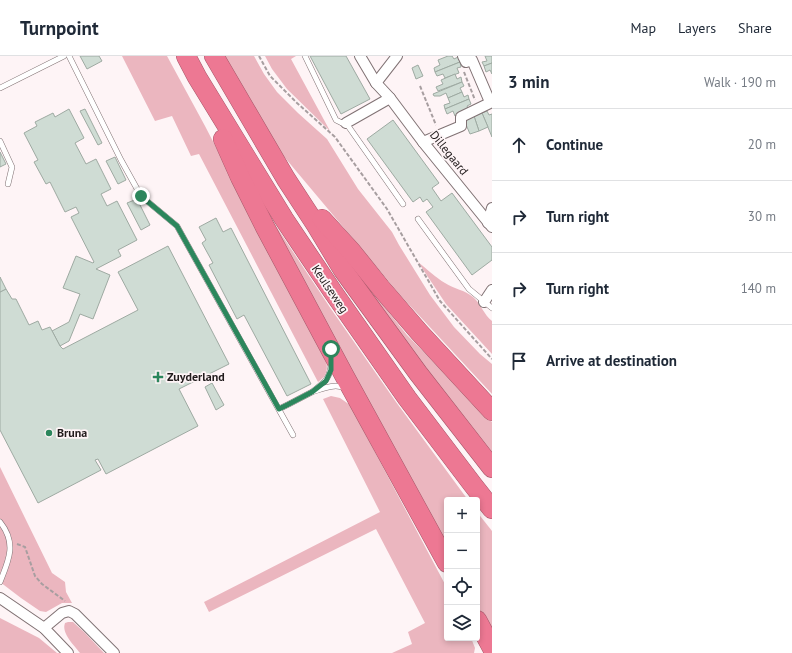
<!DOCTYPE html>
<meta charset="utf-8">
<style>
body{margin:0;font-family:"PT Sans",sans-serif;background:#f6f6f7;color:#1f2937}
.controls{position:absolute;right:12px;bottom:12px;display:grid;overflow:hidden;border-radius:4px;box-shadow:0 2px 6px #0003}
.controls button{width:36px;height:36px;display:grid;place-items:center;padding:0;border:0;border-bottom:1px solid #e0e1e3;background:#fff;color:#1f2937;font:20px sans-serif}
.stop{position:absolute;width:12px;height:12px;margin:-9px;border:3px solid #2c865c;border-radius:50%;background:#fff}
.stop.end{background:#2c865c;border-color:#fff;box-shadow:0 1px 4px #0008}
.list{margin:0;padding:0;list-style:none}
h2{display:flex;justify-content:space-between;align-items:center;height:52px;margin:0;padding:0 16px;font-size:17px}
h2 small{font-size:13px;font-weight:400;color:#747a83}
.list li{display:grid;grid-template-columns:26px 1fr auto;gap:12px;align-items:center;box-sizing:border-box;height:72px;padding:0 16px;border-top:1px solid #e0e1e3}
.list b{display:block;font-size:15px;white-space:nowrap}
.list em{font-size:13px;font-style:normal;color:#747a83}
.icon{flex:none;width:22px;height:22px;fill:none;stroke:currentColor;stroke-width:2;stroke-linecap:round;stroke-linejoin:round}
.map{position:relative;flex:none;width:492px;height:597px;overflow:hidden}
header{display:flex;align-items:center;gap:24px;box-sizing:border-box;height:56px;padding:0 20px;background:#fff;border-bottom:1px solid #e0e1e3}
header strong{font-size:19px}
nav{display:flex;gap:22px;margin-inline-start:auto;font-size:14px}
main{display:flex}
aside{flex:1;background:#fff}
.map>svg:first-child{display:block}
</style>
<header>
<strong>Turnpoint</strong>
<nav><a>Map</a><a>Layers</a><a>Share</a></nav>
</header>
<main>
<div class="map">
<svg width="492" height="597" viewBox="0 0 492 597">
<rect width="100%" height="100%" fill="#fef4f6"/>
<g fill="#ebb6bf">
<path d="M122 0H167L205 70 326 304C328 314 327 320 318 326L199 98 191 100 172 60 155 65Z"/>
<path d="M221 0H254L264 18 277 36 298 57 327 83 358 133 392 176 399 189 430 239 454 271 480 298 492 308V338L401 240 281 97Z"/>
<path d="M265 0H296L291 3 330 75 287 33 272 13Z"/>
<path d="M248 128 331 253 396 346 468 444H447V500Z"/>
<path d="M340 196 407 279 492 366V402Z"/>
<path d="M418 206C427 213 436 222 445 227 454 233 465 234 473 241 481 248 484 259 492 265V298L446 248Z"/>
<path d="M331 340 340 342 350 349 447 532V582H471L475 592 474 597H392L412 588 408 576 425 567 376 473 209 556 204 546 380 456 323 343Z"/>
<path d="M0 411 52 517 65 526 66 536 72 547H62L46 556 40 555 21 542 0 526Z"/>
<path d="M477 456 492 475V582L477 555Z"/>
<path d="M0 562 39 582 57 597H0Z"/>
<path d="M68 566H73L85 577 104 597H80C74 589 61 577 65 567Z"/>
</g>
<g fill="#cfdcd4" stroke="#9eaaa2">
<path d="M80 0H99L102 5 87 13Z"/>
<path d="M310 0H346L370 43 341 58Z"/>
<path d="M448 0H452L454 3 458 1 460 6 435 16 434 12 440 9 438 4Z"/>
<path d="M485 0H492V7L484 10 482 6 487 5Z"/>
<path d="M460 6 461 11 457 12 459 17 445 22 443 18 437 20 435 16Z"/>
<path d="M492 7V18L490 14 486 16 484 10Z"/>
<path d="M418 9 423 20 416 23 412 12Z"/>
<path d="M455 18 457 23 461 21 462 26 438 35 436 31 443 28 441 24Z"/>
<path d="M462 26 464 30 460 32 462 36 448 42 446 37 440 40H434L433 38Z"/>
<path d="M462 36 464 41 468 39 469 43 445 53 444 49 450 47 448 42Z"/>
<path d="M469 43 471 48 467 50 469 54 455 60 453 55 447 58 445 53Z"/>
<path d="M69 53 84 82 75 87 86 108 96 103 111 133 101 138 107 150 117 145 137 184 118 194 121 200 96 213 110 219 93 263 80 258 69 285 60 290 52 275 69 266 80 238 63 232 76 200 93 207 94 206 71 161 79 157 76 151 65 156 50 126 46 128 34 106 38 104 24 77 37 70 35 66 53 57 55 61Z"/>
<path d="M85 53 102 87 98 89 80 55Z"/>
<path d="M487 55 489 59 492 58V81L482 57Z"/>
<path d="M482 57 488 71 479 75 474 60Z"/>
<path d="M474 60 479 75 470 78 464 64Z"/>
<path d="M393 64 439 127 432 132 441 145 452 137 492 191V204L472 219 426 156 433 151 427 143 423 146 420 141 413 146 367 83Z"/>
<path d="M0 96 6 108 0 111Z"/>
<path d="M115 101 126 124 118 128 106 105Z"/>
<path d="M137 143 150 169 141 174 127 147Z"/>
<path d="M216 162 223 176 231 172 311 328 287 340 244 259 237 263 209 209 213 207 202 187 206 184 199 171Z"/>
<path d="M168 190 229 308 179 333 198 370 106 418 98 403 95 404 101 414 38 447 0 374V236L6 233 12 243H16L29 269 38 265 42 274 50 271 60 290 63 293 138 254 118 216Z"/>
<path d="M0 221 6 233 0 236Z"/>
<path d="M212 327 224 349 216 354 205 331Z"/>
</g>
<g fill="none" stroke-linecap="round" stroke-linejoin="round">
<defs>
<g id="lane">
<path d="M69 0 121 104 141 140 177 170 293 379"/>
<path d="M305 0 336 64 342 67H346L403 148"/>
<path d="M0 32 64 0"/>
<path d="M0 85 12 111 8 128"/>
<path d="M418 163 469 233 492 252"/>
<path d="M331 308C330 324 323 327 312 336 322 333 335 327 344 332"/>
<path d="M279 353 289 348 312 336"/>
<path d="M0 466C17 487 9 504 0 526"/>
</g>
<g id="street">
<path d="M360 0 376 27 390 42 423 86 492 171"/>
<path d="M463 0 466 6 472 4 490 46"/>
<path d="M376 27 397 0"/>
<path d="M346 67 390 42"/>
<path d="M423 86 461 70V61L492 46"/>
<path d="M488 167 492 152"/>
<path d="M484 246 492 234"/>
<path d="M0 542 44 572 68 597"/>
<path d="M44 572 62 557 69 555 75 558 114 597"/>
</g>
<g id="highway">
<path d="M186 0 197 21 284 163 333 236 407 342 473 429 492 453"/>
<path d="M214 0 286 123 316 169 343 214 418 317 492 412"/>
<path d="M223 83 240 121 265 171 344 319 447 507"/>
<path d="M322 163 352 196 381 232 419 276 492 355"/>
<path d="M477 564 492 592"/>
</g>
</defs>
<use href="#lane" stroke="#807274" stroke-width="6"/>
<use href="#street" stroke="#807274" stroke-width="12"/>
<use href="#highway" stroke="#a65769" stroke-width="20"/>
<g stroke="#a79ea0" stroke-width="2" stroke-dasharray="4 2" stroke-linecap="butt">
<path d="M259 0 270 20 297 47 335 81 387 153 440 245 492 303"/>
<path d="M464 16 475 44"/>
<path d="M420 30 436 69"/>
<path d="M17 488 25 491 35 520 42 528 65 545"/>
</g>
<use href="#lane" stroke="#fff" stroke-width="5"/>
<use href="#street" stroke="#fff" stroke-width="10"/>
<use href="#highway" stroke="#ed7893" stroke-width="19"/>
</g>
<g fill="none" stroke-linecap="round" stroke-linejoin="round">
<path stroke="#2c865c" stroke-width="5" d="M141 140 177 170 279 353 289 348 312 336 326 325 331 314V293"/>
</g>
<g fill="#2c865c" stroke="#fef4f6" stroke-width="1.5">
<path d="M156 315h4v4h4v4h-4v4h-4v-4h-4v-4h4z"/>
<circle cx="49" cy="377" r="4"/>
</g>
<g text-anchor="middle" stroke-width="3.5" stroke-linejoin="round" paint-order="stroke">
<g font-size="12" fill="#211b1c" stroke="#fef4f6">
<text transform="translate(449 97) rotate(51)" y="4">Dillegaard</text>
<text transform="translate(330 233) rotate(56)" y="4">Keulseweg</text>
</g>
<g font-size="12" font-weight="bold" fill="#211b1c" stroke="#fef4f6" text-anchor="start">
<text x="167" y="325">Zuyderland</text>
<text x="57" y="381">Bruna</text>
</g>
</g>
</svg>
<div class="controls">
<button>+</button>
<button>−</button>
<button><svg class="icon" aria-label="locate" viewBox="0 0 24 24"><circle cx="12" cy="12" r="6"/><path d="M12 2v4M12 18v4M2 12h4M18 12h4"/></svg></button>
<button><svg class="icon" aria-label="layers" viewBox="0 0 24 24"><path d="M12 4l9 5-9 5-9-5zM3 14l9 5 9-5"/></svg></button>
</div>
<div class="stop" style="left:331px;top:293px"></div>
<div class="stop end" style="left:141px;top:140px"></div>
</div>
<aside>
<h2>3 min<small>Walk · 190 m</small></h2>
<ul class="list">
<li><svg class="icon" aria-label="ahead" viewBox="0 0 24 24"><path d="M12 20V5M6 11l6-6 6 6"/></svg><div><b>Continue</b></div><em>20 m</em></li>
<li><svg class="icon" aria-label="right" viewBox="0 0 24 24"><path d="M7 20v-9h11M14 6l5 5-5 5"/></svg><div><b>Turn right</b></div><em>30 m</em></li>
<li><svg class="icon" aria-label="right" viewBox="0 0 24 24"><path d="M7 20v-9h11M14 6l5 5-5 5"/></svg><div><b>Turn right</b></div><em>140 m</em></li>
<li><svg class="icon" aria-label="arrive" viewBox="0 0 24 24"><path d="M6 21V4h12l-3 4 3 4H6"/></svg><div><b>Arrive at destination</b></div></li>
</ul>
</aside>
</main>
